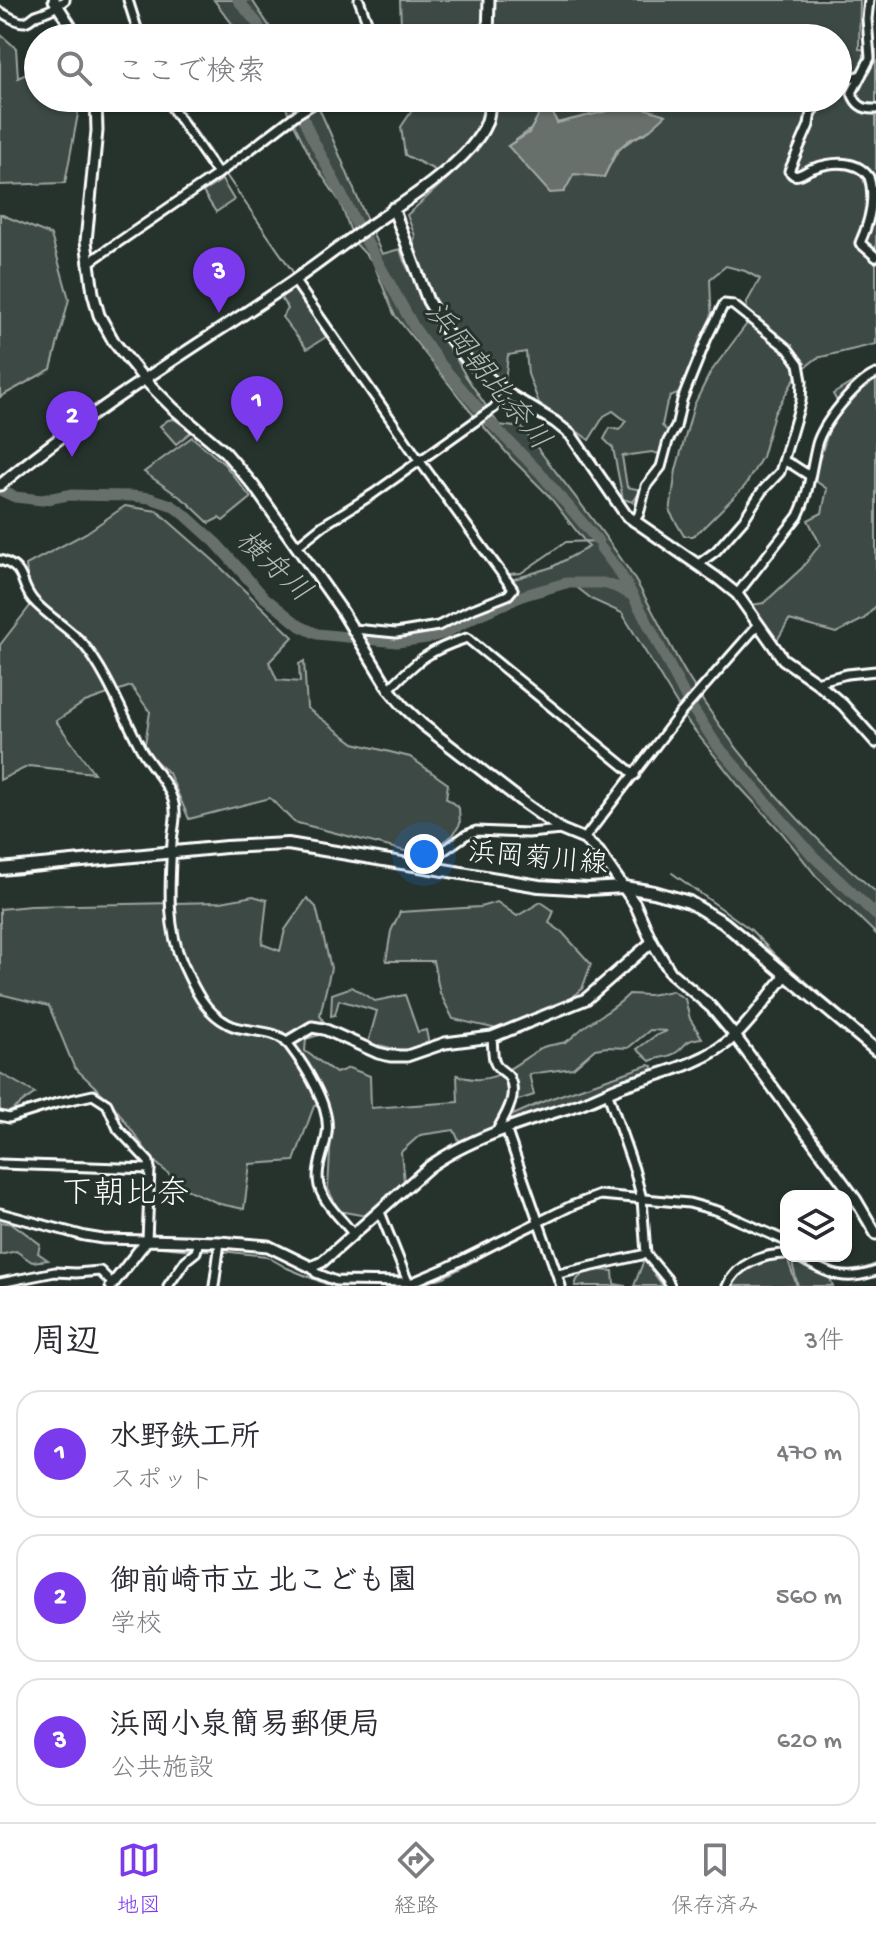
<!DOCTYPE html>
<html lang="ja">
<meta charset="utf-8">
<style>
body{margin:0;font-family:"Gochi Hand","Klee One",sans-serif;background:#f7f7f7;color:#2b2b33}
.controls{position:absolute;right:24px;bottom:24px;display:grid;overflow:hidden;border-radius:16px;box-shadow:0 2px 6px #0004}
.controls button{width:72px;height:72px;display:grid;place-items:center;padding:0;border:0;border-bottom:2px solid #e1e1e2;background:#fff;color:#2b2b33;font:40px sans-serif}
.you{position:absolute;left:424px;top:854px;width:28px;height:28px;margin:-20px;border:6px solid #fff;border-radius:50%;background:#1a73e8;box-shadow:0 0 0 12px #1a73e833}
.badge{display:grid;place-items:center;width:52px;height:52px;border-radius:50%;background:#7c3aed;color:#fff;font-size:26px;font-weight:700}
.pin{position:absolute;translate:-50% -66px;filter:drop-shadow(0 2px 4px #0008)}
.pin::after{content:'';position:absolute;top:42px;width:28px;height:24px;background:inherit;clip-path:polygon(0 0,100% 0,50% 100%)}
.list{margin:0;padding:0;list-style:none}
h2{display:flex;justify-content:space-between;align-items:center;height:104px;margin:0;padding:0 32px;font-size:34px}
h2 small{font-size:26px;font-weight:400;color:#7c7c81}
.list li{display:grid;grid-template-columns:52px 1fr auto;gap:24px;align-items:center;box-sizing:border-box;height:128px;margin:0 16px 16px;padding:0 16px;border:2px solid #e1e1e2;border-radius:24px}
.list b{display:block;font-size:30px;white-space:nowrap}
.list p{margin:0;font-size:26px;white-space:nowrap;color:#7c7c81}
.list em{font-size:26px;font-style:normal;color:#7c7c81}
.icon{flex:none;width:44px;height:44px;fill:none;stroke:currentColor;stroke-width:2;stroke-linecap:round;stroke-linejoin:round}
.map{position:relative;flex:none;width:876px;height:1286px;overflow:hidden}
.search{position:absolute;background:#fff;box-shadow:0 2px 6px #0004;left:24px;right:24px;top:24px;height:88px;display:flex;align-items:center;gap:20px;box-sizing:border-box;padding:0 28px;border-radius:44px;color:#7c7c81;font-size:30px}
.sheet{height:536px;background:#fff}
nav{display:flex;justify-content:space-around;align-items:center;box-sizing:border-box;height:112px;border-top:2px solid #e1e1e2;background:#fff;font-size:22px;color:#7c7c81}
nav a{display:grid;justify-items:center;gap:4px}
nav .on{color:#7c3aed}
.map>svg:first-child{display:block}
</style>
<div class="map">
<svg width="876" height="1286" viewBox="0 0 876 1286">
<rect width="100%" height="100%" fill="#26332d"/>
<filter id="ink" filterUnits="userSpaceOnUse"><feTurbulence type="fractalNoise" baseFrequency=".0125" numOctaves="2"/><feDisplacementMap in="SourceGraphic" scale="16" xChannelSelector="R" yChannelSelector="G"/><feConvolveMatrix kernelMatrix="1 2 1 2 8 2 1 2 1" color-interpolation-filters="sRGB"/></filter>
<g filter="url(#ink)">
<g fill="#3e4944" stroke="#9ea4a2" stroke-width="2" fill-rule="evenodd">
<path d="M214 0H252L277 38H243Z"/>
<path d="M400 0H860L859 49 876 50V344L817 358 798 373 774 414 762 457 745 486 704 527 693 536H684L670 512 676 470 694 405 710 373 746 325 747 302 760 279 745 271 726 266 710 279 712 326 680 393 670 397 666 406 662 426 670 433 659 454 652 452 622 456 627 487 641 490 633 502 623 499 613 448 604 439 610 428 619 430 626 421 613 411 604 416 589 440 539 403 528 374 526 352 508 355 505 382 482 366 451 333 431 300 410 256 415 236 407 215 449 177 405 155 401 127 415 106 410 98H838V38H398L401 25ZM547 100 557 123 633 105 647 132C619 145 617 150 604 177L574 174 508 146 531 129Z"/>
<path d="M0 34 16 48 18 78 38 68V98H74L78 114 65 183 0 185Z"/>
<path d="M281 98H314C339 149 358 203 382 254L400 249 404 261 465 375 499 425 522 428C559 477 599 524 632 575 653 608 668 644 688 677 733 753 807 835 876 892V934L817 877 782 833 738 785 687 721 622 613 593 600 574 585 519 594 511 580 552 567 589 547 549 496 512 459 471 412 394 314 373 262 355 243 340 202 313 162Z"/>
<path d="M222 180 234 200 216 212 203 192Z"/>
<path d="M0 214 51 235 69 299 51 369 0 397Z"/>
<path d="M293 285 326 337 307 349 282 317 288 309 279 295Z"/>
<path d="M876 371V606L864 619 836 633 789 620 775 644 761 625 751 605 764 603 802 568 820 544 808 520 822 513 827 489 813 479 829 430 842 410 833 394 863 376Z"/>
<path d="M174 419 192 431 176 444 160 426 168 420Z"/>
<path d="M192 437 224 464 251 498 223 521 219 518 209 523 187 502 144 472Z"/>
<path d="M125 506 157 511 214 561 293 637 269 662 277 680 300 682 299 664 304 661 307 708 354 743 410 757 448 784 446 798 459 808 460 824 453 835 424 856 294 822 270 798 189 819 169 773 144 750 150 712 131 686 85 702 56 721 94 773 29 766 0 780V645L30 606 26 565 86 533Z"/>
<path d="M253 896 267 900 262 944 280 951 285 930 307 898 316 907 331 968 320 1015 329 1032 306 1039 305 1051 336 1073 349 1068 370 1076 371 1108 458 1102 457 1075C492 1089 513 1065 541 1048 548 1044 557 1045 565 1042 572 1039 578 1031 584 1027 600 1015 615 1009 629 994L649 995 672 991 685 999 690 1019 702 1038C680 1040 687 1049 671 1055 664 1058 658 1057 650 1061L637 1049 655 1036 667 1031 650 1030 628 1048 607 1047 595 1049 573 1068 529 1074 534 1095 515 1101 513 1115 549 1099 648 1065 653 1066 652 1072 459 1141 454 1130 420 1135 401 1152 404 1181 366 1216 339 1211 328 1189 331 1133 324 1096 314 1106 294 1161 250 1164 244 1209 220 1204 186 1189 154 1161 111 1102 74 1067 49 1006 0 994V909L30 906 221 902Z"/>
<path d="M497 902 517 916 541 902 554 911 549 923 562 932 591 964 582 989 563 1005 519 1034 453 1019 440 993 433 961H386L391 931 400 912 480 907Z"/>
<path d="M352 987 375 1001 405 995 418 1032 426 1030 429 1045 404 1051 379 1045 374 1050 367 1047 377 1011 339 1000 335 1015 331 1016 332 994Z"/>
<path d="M0 1073 35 1093 7 1114 0 1113Z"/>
<path d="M0 1222 13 1224 40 1244 38 1253 48 1260 32 1262 16 1251 0 1255Z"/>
<path d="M770 1258H787L797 1286H732L740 1274Z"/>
<path d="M791 1259 829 1276 833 1286H798Z"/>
<path d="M644 1260 663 1286H634Z"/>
<path d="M597 1270 613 1271 614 1284 626 1286H575C577 1274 586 1273 597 1270Z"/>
</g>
<path fill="#67706c" stroke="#a4a9a7" stroke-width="2" d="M547 99 557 123 633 105 666 115 647 132 629 140 617 150 604 177 574 174 564 192 550 193 508 146 529 133Z"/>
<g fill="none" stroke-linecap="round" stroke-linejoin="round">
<g stroke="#a4a9a7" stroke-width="2">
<path d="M133 0 146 38"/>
<path d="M173 98 295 275"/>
<path d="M299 280 421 455"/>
<path d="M425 460 509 574 521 573 566 542 598 541 601 548"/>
<path d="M835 704 876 750"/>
<path d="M672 873 750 929 776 956 876 1041"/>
<path d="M681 1206 714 1215 786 1247"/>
<path d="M544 1224 577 1207"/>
<path d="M33 1225 80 1241 137 1245"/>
<path d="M150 1246 192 1250"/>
<path d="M198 1250H216"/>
<path d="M222 1251 266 1256 287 1268 326 1284 346 1286"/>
<path d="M805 1256C836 1270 842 1278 876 1264"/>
<path d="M405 1286 422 1284 444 1277 538 1227"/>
</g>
<g stroke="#67706c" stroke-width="11">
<path d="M238 0 257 23 265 38"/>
<path d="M295 98 309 132 355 221 415 329 438 361 490 422 541 474 598 541"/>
<path d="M0 490 15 497 42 500 68 495 132 496 150 498 171 505 184 514 216 543 264 597 300 626 317 634 397 642 427 638 445 633 476 616 525 595 566 583H603L616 587 632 595"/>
<path d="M601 548 620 573 643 614 687 700 716 744 813 856 876 915"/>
</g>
<defs>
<g id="minor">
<path d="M128 0 140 38"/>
<path d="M359 0 373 38"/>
<path d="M869 0 867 19 870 58 852 93C856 105 863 110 876 109"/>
<path d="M0 12C7 15 17 23 25 22 29 21 33 17 36 15 48 11 56 8 65 0"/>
<path d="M838 85 841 81 861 75"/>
<path d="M165 98 218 174"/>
<path d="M825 98 811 112 809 125 789 171C791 172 792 175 794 175 799 177 806 171 811 169 831 162 855 158 869 177 876 199 869 223 860 243L876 257"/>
<path d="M88 263 218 174 297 114 323 98"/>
<path d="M294 280 419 460 513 589 508 595 470 610 438 626 396 633 354 629"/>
<path d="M784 461 793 465 810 476"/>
<path d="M634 522 639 514 646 486 661 467 668 441 676 427 682 400 707 338 724 304 733 305 788 349 799 364 802 381 801 401 780 472 762 491 744 519 716 551 697 565"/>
<path d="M296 547 322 526 373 494 494 408 507 393"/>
<path d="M0 560C28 569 18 582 33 600 47 616 68 627 83 644 106 671 124 717 141 749 151 767 167 781 173 800 178 814 173 828 172 842 170 881 166 926 182 962 193 986 203 1011 228 1024 246 1034 276 1027 289 1045 305 1066 331 1106 327 1133 325 1151 315 1167 319 1186 324 1204 343 1220 354 1235"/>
<path d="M737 594 798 516C809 494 811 468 817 444 823 423 856 382 876 374"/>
<path d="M816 682 847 674 876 671"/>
<path d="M389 689C418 660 427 651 467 638L635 775"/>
<path d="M584 839 679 715 758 625"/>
<path d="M427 867 439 854 466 835 476 831 528 833 562 830"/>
<path d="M492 1037C493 1045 492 1056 495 1063 498 1070 505 1071 509 1077 519 1096 505 1116 496 1132"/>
<path d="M607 1091 634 1169 642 1199 646 1254 667 1279 670 1286"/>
<path d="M0 1116 9 1118 57 1103 93 1095 107 1104 118 1129 149 1162 150 1169"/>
<path d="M506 1129 561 1286"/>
<path d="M0 1164 150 1169 147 1240 103 1239 85 1236 0 1213"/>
<path d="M380 1212 408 1282"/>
<path d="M795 1256C826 1271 840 1284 876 1271"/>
<path d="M311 1267 316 1273 336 1281 413 1282 446 1268 571 1206 600 1195 689 1203 718 1211 786 1241"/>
<path d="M558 1274 646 1254"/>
<path d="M0 1283 55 1272 76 1273 100 1271 113 1284"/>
<path d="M168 1286 186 1260 196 1252 199 1241"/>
<path d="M214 1286 220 1242"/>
<path d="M727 1286C736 1264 763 1254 786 1254"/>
</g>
<g id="tertiary">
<path d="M54 0 78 38"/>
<path d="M488 38 489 0"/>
<path d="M96 98 97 131 86 241 93 293 99 315 114 342 144 379 174 409 225 452 253 485 340 608 389 689 404 707 422 724 524 803 562 830 584 839 599 852 635 904 652 942 671 973 711 1007 735 1036 856 1200 876 1234"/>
<path d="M393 208 428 301 451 339 467 360 507 393 555 422 571 435 626 515 717 578 737 594 783 659 816 682 843 705 876 742"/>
<path d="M0 485C88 412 186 353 280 290 306 273 330 254 355 236 391 210 441 181 471 147 484 131 491 119 489 98"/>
<path d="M287 1042 312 1027 324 1029 378 1053 391 1056H407L445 1043 492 1037 586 999 652 942"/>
<path d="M111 1286 147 1240 220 1242 268 1246 311 1267 322 1262 429 1167C469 1138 527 1121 574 1106 592 1100 608 1091 625 1085 662 1073 706 1063 735 1036 754 1018 769 995 786 975"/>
</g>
<path id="secondary" d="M0 869 226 847 288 844 539 886 588 889 624 887 654 892 689 902 724 923 876 1050"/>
</defs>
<use href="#minor" stroke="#fff" stroke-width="13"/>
<use href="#tertiary" stroke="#fff" stroke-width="15"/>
<use href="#secondary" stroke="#fff" stroke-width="16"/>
<use href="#minor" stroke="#26332d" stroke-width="7"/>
<use href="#tertiary" stroke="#26332d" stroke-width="9"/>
<use href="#secondary" stroke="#26332d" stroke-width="10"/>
</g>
</g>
<g text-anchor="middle" stroke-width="6" stroke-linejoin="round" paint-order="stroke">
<g font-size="28" fill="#fff" stroke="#26332d">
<text transform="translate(538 856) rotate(5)" y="10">浜岡菊川線</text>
</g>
<g font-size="30" font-style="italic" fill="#b3b8b6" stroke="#26332d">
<text transform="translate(489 375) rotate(51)" y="10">浜岡朝比奈川</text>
<text transform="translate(275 565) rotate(43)" y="10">横舟川</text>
</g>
<g font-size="32" fill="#fff" stroke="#26332d">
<text x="125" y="1202">下朝比奈</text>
</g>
</g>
</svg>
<div class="controls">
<button><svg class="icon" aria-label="layers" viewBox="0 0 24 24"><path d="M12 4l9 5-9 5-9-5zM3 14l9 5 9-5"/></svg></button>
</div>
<div class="you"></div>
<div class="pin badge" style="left:257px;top:442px">1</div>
<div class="pin badge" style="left:72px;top:457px">2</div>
<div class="pin badge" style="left:219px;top:313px">3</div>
<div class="search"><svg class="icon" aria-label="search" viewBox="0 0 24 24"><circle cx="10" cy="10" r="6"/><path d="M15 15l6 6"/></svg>ここで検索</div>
</div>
<section class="sheet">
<h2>周辺<small>3件</small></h2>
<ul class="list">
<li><span class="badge">1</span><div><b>水野鉄工所</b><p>スポット</p></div><em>470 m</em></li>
<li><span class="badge">2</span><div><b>御前崎市立 北こども園</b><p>学校</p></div><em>560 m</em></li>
<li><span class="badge">3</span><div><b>浜岡小泉簡易郵便局</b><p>公共施設</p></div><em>620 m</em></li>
</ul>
</section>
<nav>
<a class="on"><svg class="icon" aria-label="map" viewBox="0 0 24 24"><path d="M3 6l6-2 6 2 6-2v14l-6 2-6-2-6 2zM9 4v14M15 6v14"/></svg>地図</a>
<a><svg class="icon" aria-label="directions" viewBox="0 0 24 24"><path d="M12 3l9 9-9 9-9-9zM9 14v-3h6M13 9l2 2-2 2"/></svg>経路</a>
<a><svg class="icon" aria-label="saved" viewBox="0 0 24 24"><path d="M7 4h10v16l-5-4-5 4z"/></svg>保存済み</a>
</nav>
